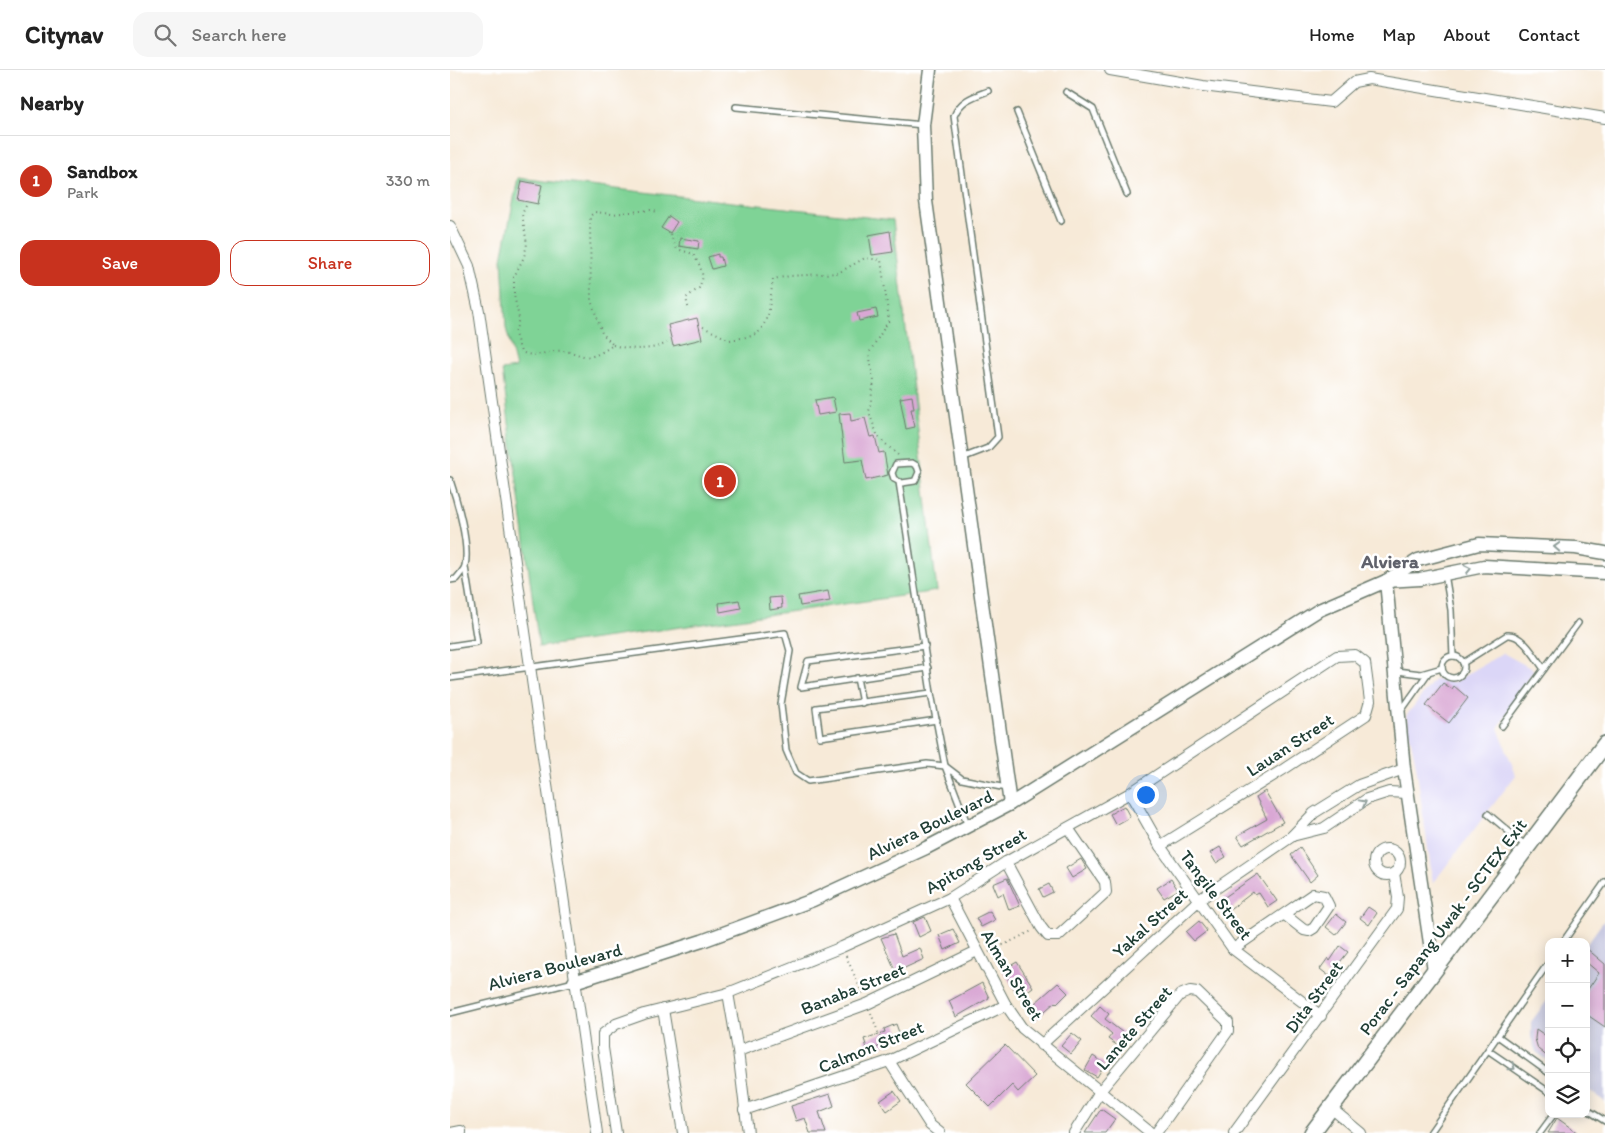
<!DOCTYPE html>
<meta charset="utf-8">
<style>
body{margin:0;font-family:Itim,sans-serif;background:#f6f6f6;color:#222}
.controls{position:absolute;right:15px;bottom:15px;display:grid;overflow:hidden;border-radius:10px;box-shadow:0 2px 12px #0003}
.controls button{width:45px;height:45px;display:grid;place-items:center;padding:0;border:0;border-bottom:1px solid #e0e0e0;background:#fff;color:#222;font:25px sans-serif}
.you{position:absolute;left:695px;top:724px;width:18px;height:18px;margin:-12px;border:4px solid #fff;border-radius:50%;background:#1a73e8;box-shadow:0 0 0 8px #1a73e833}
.badge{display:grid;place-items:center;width:32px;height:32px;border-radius:50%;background:#c8321e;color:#fff;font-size:16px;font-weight:700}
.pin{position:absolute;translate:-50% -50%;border:2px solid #fff;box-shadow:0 1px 5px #0006}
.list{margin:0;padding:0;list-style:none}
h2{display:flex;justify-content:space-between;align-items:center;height:65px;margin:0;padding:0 20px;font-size:21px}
h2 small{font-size:16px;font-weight:400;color:#767676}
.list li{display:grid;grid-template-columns:32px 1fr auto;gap:15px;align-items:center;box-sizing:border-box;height:90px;padding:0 20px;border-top:1px solid #e0e0e0}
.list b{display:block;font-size:19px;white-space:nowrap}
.list p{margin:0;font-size:16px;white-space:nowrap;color:#767676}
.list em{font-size:16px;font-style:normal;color:#767676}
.actions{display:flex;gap:10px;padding:15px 20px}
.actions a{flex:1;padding:11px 0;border:1px solid #c8321e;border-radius:15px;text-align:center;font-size:18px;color:#c8321e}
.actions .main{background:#c8321e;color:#fff}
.icon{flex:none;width:28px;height:28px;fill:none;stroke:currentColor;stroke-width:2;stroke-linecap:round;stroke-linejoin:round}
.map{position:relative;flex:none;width:1155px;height:1063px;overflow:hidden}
header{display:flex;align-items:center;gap:30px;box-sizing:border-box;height:70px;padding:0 25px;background:#fff;border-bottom:1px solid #e0e0e0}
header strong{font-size:24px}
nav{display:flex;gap:28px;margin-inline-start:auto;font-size:18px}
.search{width:350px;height:45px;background:#f6f6f6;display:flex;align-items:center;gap:12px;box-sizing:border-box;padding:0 18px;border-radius:15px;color:#767676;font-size:19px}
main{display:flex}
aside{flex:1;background:#fff}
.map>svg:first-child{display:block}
</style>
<header>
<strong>Citynav</strong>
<div class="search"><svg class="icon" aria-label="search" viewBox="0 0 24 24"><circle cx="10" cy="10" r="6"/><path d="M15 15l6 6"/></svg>Search here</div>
<nav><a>Home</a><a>Map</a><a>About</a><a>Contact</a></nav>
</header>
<main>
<aside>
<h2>Nearby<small></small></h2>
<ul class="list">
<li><span class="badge">1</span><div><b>Sandbox</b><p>Park</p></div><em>330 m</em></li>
</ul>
<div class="actions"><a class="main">Save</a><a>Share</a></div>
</aside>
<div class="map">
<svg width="1155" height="1063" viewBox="0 0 1155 1063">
<rect width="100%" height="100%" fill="#fff"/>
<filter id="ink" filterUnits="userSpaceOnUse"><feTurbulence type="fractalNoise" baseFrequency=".02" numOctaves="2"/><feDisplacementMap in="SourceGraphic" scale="10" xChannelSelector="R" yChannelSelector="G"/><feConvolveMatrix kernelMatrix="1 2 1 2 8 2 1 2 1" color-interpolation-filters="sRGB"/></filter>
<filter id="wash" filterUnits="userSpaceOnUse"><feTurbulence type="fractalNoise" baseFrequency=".0096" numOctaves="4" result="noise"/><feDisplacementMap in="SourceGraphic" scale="20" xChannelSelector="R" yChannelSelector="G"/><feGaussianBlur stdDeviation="1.12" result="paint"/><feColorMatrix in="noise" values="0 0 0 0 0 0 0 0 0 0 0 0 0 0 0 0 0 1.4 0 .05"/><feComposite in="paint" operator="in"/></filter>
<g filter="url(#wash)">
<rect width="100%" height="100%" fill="#f7ead8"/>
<path fill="#dbd6f7" d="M1053 583 1084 600 1048 658 1066 705 983 813 966 695 956 646 984 610 1004 612Z"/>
<g fill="#c1c2dd">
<path d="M1155 849V1032L1136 1018V875Z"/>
<path d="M1099 928V991L1086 982 1081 967V952Z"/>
</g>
<path fill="#7fd396" stroke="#4f8865" d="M68 108 443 150 487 521 89 577 52 300 66 298 56 258 52 189Z"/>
<g id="blocks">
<g fill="#d9a7d4">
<path d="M72 111 92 115 88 134 68 130Z"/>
<path d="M219 146 227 152 220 163 211 158Z"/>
<path d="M440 161 443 182 422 185 419 165Z"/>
<path d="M230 168 249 171 248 179 229 176Z"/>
<path d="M268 184V187H271L273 196 262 199 258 187Z"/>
<path d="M426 239 428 247 409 251 407 243Z"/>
<path d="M247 248 252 269 223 276 218 255Z"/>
<path d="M462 326 464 339H461L465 357 456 359 450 328Z"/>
<path d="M383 327 386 342 368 345 365 330Z"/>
<path d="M400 343 401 351 415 348 420 367 425 366 429 383 434 382 438 405 416 410 412 390 395 392 389 344Z"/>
<path d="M378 521 380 531 350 536 348 526Z"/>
<path d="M331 527 332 538 320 540 319 528Z"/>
<path d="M289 530 291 538 270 542 269 533Z"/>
<path d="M993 613 1002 619 1004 616 1018 628 999 653 976 635Z"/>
<path d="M815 721 833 752 793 775 787 766 817 749 806 727Z"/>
<path d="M674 736 680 747 666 755 660 744Z"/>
<path d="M770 777 776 787 766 793 760 783Z"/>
<path d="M850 778 868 805 860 812 841 785Z"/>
<path d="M631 789 637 799 622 808 616 798Z"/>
<path d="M808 804 827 831 818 837 809 823 805 825 803 822 777 842 769 831Z"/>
<path d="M557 808 570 836 559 840 553 823 548 826 543 814Z"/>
<path d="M721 809 728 820 714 828 707 818Z"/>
<path d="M599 814 603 822 593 827 589 819Z"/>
<path d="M918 837 927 843 919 855 910 848Z"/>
<path d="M540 841 545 850 531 857 526 848Z"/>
<path d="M886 844 896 852 886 865 876 857Z"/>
<path d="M475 847 481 861 469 867 463 852Z"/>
<path d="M749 851 757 861 744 871 736 862Z"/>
<path d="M503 859 510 873 495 880 489 865Z"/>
<path d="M444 864 452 886 470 878 474 889 446 902 431 868Z"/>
<path d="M890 876 898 882 879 906 870 899 878 888 880 891Z"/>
<path d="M1136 878 1155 894V957L1136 944V922L1149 903 1136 892Z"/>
<path d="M567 892 583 917 569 927 553 900Z"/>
<path d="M532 913 539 928 506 947 499 931Z"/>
<path d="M608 913 618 923 607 934 605 932 585 950 577 940Z"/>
<path d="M650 936 659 944 655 949 677 966 668 976 658 969 662 964 641 946Z"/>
<path d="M446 954 451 968 418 981 414 969 435 962 434 959Z"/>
<path d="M1086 959 1099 968V988L1088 979 1085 969Z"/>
<path d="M622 963 632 971 621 984 611 976Z"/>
<path d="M555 975 585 1006 568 1022 562 1015 540 1037 516 1013Z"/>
<path d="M643 986 655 994 647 1007 635 1000Z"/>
<path d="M444 1021 451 1031 437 1041 430 1031Z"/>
<path d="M380 1024 384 1036 369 1042 376 1063H360L355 1048 346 1051 341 1036Z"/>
<path d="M651 1039 665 1049 655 1063H635Z"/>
<path d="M1107 1048 1128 1063H1098Z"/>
</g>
</g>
</g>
<g filter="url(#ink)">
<use href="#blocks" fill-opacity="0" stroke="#6b7a6d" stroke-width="1"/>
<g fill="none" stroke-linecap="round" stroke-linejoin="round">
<defs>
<g id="service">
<path d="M616 22 643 39 677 124"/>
<path d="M286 37 473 55"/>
<path d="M567 42 611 151"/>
<path d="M512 388 538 378 548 367 504 46C511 30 522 27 538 21"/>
<path d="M462 393 467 396 469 402 465 411 452 413 444 409 442 403 446 394Z"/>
<path d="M0 410C7 430 20 475 15 496 14 500 9 505 6 509L0 510"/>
<path d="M449 412 481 623 495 696 518 756"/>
<path d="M995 504 1001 540 1003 586"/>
<path d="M0 576 27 572 15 497"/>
<path d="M475 576 358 591 351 617 478 598"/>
<circle cx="1003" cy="597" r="11"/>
<path d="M1013 593 1057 565C1072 563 1085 587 1094 599"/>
<path d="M947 601 971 604 992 598"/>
<path d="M0 608 335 563 340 581 331 634 336 680 346 703 358 711 477 694 495 696 512 709 556 718"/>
<path d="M407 608 412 633"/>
<path d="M481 623 366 638 370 667 487 650"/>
<path d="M951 641 978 603"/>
<path d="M1052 656 1128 553"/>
<path d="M1038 744 1076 776"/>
<path d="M1113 872 1155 812"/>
<path d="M0 943 124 912"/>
<path d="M1049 967 1099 1003"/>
<path d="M1039 981 1099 1022"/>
<path d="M1136 1039 1155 1051"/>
<path d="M980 1063 1099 892"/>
<path d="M1090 1063 1104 1044"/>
</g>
<g id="minor">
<path d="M660 0 753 16 881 32 904 12 919 9 1155 48"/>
<path d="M0 156 19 196 29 241 147 1063"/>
<path d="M680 723 710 776 783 879 871 946"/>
<path d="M842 766 874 758 917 729 939 722 957 723"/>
<circle cx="937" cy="792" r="13"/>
<path d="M556 792 591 857 598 866H608L656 822 655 812 618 758"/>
<path d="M500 828 556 935 572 958 701 1063"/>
<path d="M783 879 863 824 874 826 879 836 864 858 859 861 854 860 835 845"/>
<path d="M278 923 288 981 298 1063"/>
<path d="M213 939 233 1063"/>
<path d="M591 975 749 830 841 767 864 743 909 715 954 699"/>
<path d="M288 981 417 934 527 881"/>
<path d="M439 991 480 1055 490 1063"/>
<path d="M881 1038 911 1063"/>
<path d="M294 1040 439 991 556 935"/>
<path d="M1 1063 11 1061V1063"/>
<path d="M166 1063 153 978V964L166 954 194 944 278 923 392 877 500 828 556 792 680 723 887 586 905 585 915 593 920 631 916 645 834 699 710 776"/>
<path d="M624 1063 651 1020 730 925 740 921 747 922 778 952V961L706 1063"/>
<path d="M784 1063 947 839 948 827 944 803"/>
</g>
<g id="tertiary">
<path d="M480 0 473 55 476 131 560 734"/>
<path d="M936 511 954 699 984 900"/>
<path d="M936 511 970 509 1034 496 1155 503"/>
<path d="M124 912 252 871 363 830 476 778 560 734 869 540 936 511 968 490 1029 474 1126 478 1155 483"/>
</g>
<path id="secondary" d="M862 1063 1155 674"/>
</defs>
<use href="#service" stroke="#6b7a6d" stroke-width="8"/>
<use href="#minor" stroke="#6b7a6d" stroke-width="12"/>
<use href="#tertiary" stroke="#6b7a6d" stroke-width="15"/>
<use href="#secondary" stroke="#6b7a6d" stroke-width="18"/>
<g stroke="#6b7a6d" stroke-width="2" stroke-dasharray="1 4" stroke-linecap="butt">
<path d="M76 136 72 144 77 174 74 187 64 207V225L69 248 65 264 71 282C87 288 90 283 105 281 134 279 131 298 163 275L152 263 141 230 140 146 145 142 162 144 200 140 208 142"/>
<path d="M220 164 227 179 243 184 250 196 253 207 249 218 236 228 239 241"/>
<path d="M253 257 280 270 302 266 310 261 318 247 323 209 340 206 388 203 415 188 431 190 439 250 419 283 424 311 419 342 428 367 449 386"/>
<path d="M163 275C181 280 200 281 217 273"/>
<path d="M539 882 582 861"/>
<path d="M396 886 413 925"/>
<path d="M421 943 435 981"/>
</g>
<use href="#service" stroke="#fff" stroke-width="5"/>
<use href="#minor" stroke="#fff" stroke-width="10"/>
<use href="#tertiary" stroke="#fff" stroke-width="12"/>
<use href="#secondary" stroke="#fff" stroke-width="15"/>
</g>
<defs><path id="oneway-chevron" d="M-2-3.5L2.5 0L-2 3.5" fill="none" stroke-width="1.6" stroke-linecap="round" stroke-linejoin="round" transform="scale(1.25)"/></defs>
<g stroke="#8f9e9a">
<use href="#oneway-chevron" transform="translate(1107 477) rotate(-177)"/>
<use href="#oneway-chevron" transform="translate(1018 499) rotate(-12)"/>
<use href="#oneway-chevron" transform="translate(913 733) rotate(-29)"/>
<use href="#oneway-chevron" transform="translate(1062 997) rotate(34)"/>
</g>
</g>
<g text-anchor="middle" stroke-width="5" stroke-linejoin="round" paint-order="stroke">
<g font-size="18" fill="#1f3d34" stroke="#fff">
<text transform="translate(840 675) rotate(-33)" y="6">Lauan Street</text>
<text transform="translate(480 755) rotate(-26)" y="6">Alviera Boulevard</text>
<text transform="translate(526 791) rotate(-30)" y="6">Apitong Street</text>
<text transform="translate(766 825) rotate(53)" y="6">Tangile Street</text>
<text transform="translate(700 853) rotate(-42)" y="6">Yakal Street</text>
<text transform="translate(993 857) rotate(-53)" y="6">Porac - Sapang Uwak - SCTEX Exit</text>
<text transform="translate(105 897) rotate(-15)" y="6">Alviera Boulevard</text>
<text transform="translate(562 905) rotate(59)" y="6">Alman Street</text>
<text transform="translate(403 919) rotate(-22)" y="6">Banaba Street</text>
<text transform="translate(864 927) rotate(-54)" y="6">Dita Street</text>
<text transform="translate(684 958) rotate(-49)" y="6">Lanete Street</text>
<text transform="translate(421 977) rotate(-22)" y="6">Calmon Street</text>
</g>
<g font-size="19" font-weight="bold" fill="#60626c" stroke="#fff">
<text x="940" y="498">Alviera</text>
</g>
</g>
</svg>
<div class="controls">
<button>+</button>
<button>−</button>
<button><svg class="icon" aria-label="locate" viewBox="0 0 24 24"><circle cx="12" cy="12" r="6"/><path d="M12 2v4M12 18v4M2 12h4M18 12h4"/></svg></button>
<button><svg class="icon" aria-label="layers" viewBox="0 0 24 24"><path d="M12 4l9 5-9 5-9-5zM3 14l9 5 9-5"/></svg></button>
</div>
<div class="you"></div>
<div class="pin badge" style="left:270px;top:411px">1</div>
</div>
</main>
